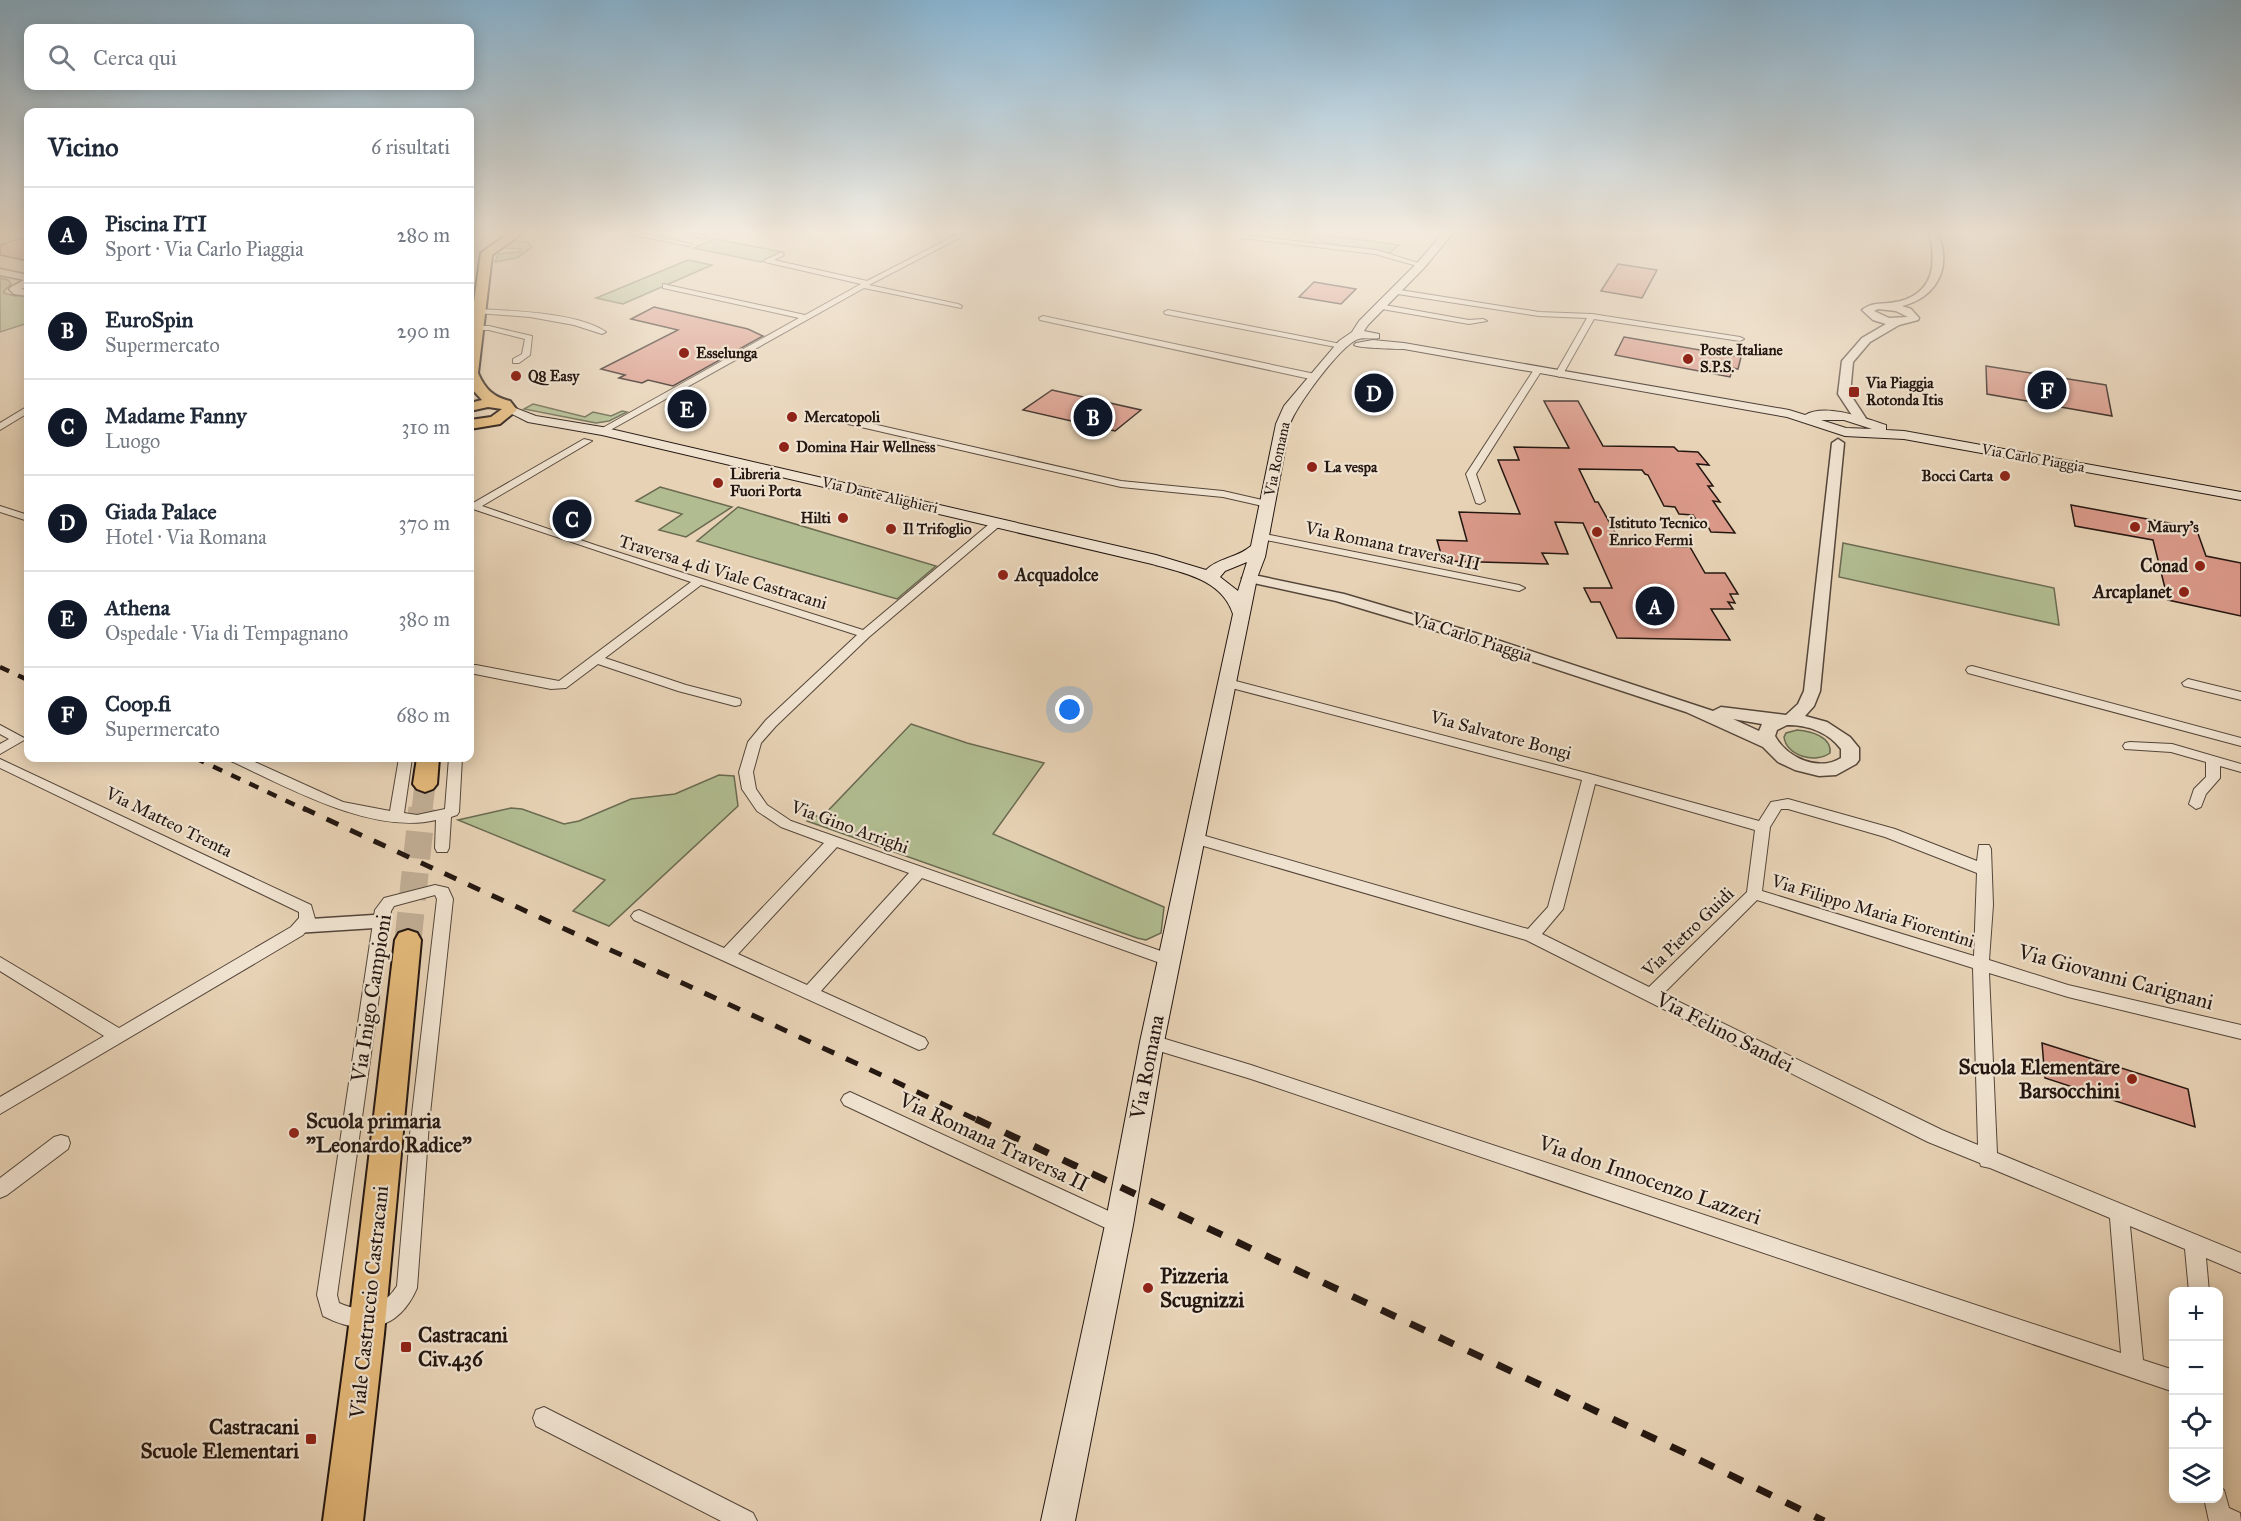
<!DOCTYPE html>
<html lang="it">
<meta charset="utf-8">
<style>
body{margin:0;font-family:"IM FELL Great Primer",serif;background:#f2f2f3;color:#1f2937}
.controls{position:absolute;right:18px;bottom:18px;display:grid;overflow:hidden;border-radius:12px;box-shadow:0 3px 15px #0003}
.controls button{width:54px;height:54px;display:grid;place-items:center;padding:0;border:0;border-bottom:2px solid #e0e1e3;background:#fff;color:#1f2937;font:30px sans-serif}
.you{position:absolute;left:1070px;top:710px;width:21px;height:21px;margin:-15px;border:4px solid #fff;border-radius:50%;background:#1a73e8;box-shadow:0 0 0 9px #1a73e833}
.badge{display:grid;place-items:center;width:39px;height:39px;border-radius:50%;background:#111827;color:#fff;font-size:20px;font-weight:700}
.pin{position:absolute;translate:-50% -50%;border:3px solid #fff;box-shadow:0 2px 6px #0006}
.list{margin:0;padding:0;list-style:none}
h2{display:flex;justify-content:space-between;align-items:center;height:78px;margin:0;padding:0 24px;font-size:26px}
h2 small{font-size:20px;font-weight:400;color:#747a83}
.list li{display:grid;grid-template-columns:39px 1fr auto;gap:18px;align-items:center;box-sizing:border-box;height:96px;padding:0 24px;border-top:2px solid #e0e1e3}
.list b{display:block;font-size:22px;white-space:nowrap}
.list p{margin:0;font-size:20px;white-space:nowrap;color:#747a83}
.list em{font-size:20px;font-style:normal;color:#747a83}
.icon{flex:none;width:33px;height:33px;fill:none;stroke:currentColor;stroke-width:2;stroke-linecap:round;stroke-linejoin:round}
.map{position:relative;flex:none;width:2241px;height:1521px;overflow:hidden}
.search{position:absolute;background:#fff;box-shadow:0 3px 15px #0003;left:24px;top:24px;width:450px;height:66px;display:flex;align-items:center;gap:15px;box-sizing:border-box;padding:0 21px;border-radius:12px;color:#747a83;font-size:22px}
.panel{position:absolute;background:#fff;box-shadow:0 3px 15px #0003;left:24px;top:108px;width:450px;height:654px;border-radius:12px}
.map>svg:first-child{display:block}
</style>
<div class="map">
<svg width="2241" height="1521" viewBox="0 0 2241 1521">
<rect width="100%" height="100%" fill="#e7d2b5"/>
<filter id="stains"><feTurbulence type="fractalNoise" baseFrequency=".00333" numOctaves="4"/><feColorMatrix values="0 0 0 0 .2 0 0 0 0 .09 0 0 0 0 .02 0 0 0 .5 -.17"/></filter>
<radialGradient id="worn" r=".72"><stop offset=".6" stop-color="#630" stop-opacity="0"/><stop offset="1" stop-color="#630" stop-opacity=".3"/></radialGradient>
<g fill="#b1bd91" stroke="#6a6a51" stroke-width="1.5">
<path d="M1315 234H1317L1399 245 1390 253 1325 243 1317 239Z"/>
<path d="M715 239 783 252 761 262 694 248Z"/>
<path d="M514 241 528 242 532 247 517 258 495 262 498 254 519 252 521 249 502 248Z"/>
<path d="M688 260 712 265 623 304 596 298Z"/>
<path d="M0 278 8 280 11 284 4 291V293L15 296 28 295V323L0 332Z"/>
<path d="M533 404 585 417 593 412 611 416 622 411 627 412 609 421 596 423 524 409Z"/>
<path d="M660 487 732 507 686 537 659 530 682 514 636 501Z"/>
<path d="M738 507 936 566 897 599 697 541Z"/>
<path d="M1843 543 2054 588 2059 625 1839 577Z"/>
<path d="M911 724 967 743 1044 763 993 834 1164 907 1161 933 1146 940 1137 938 807 821 810 813 821 818Z"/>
<path d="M1797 730C1811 731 1832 737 1830 753 1816 764 1786 756 1784 737L1786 733Z"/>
<path d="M719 775 734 776 738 806 609 926 573 911 605 880 458 820 511 808 522 809 564 824 579 821 631 799 675 794Z"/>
</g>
<g fill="#da9989" stroke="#241711" stroke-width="1.5">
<path d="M28 236V261L0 255V245Z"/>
<path d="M1618 264 1657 270 1642 298 1601 291Z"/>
<path d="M1314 282 1356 289 1341 304 1299 297Z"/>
<path d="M654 307 748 329 763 336 673 386 648 380 642 383 619 378 625 375 601 369 678 330 631 319Z"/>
<path d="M1624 337 1741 357 1738 369 1733 368 1730 377 1615 355Z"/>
<path d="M1986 366 2106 385 2112 416 1987 394Z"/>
<path d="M1052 390 1141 410 1115 431 1023 410Z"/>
<path d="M1544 401H1578L1603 446 1674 447 1678 451 1698 452 1709 465 1697 464 1713 486H1708L1720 502 1713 501 1735 533 1711 532 1707 525 1699 524 1693 515 1679 514 1675 507 1664 506 1648 475 1645 474 1642 470 1579 469 1595 502H1598L1621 543 1672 544 1674 547H1690L1705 573H1725L1738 594H1730L1735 603 1728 602 1733 609H1711L1730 640 1617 638 1600 602H1591L1584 588H1612L1583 523 1555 522 1568 554 1542 553 1548 564 1443 561 1437 540 1467 541 1459 512 1520 514 1498 460H1519L1514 447 1569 448Z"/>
<path d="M2071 505 2196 528 2206 556 2241 563V616L2168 600 2153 540 2075 526Z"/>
<path d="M569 511 592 518 576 528 553 520Z"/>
<path d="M2042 1043 2188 1089 2195 1127 2045 1078Z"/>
</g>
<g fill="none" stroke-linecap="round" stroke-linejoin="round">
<path stroke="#c0ad94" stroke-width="21" stroke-dasharray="21 10" stroke-linecap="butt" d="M422 810 425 784"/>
<path stroke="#c0ad94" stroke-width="27" stroke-dasharray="27 14" stroke-linecap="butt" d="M408 940 422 808"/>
<defs>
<path id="pedestrian" d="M303 926 382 921"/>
<g id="minor">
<path d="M12 234 11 235 0 239V235Z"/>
<path d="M629 234H645L692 244 689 246Z"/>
<path d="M686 234H701L708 237 705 239Z"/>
<path d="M958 234H967L869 285 958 304 962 306 961 308 864 288 605 433 597 431 799 318 663 288V284L805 315 861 284 765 262V260L782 252 784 255 774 260 867 281Z"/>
<path d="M1242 235 1376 250 1425 265 1421 267 1375 254 1240 238Z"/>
<path d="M1394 289 1539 312 1592 314 1740 337 1744 339 1740 341 1594 319 1563 374 1559 377 1555 374 1587 318 1539 316 1391 293V289Z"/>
<path d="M1379 304 1469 320 1483 319 1487 321 1469 324 1376 308 1375 306Z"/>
<path d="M480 309C514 311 579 313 606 332L602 334 574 325 530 317 477 313V309Z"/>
<path d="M1168 310 1341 344 1345 346 1341 348 1165 314 1164 312Z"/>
<path d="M1043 316 1315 374 1319 377 1315 380 1040 320 1039 318Z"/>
<path d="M474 326H489L532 336 530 355 519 363H513V359L522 354 525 339 489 330H474Z"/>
<path d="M1535 368 1542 370 1476 474 1485 501 1480 504 1476 503 1466 474Z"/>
<path d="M28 406V413L0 430V423Z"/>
<path d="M851 419 1121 481 1223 491 1271 502 1272 504 1267 507 1223 497 1121 487 848 424V420Z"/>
<path d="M584 439 592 441 482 506 595 545 863 630 994 520H1002V524L869 637 776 726 761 743 753 772 756 789 767 805 791 821 1175 956 1177 960 1175 964 1169 966 1163 964 922 878 821 991 925 1038 928 1043 925 1048 919 1050 634 920 631 916 634 912 639 910 724 948 824 843 781 827 757 811 742 789 739 772 748 742 766 720 857 635 701 585 605 658 686 685 740 699 741 702 740 705 735 706 678 691 598 664 566 688 551 689 470 673V665H476L559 681 691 582 470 508V502L473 503ZM837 847 909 873 807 985 738 954Z"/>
<path d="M0 506 28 515V521L0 512Z"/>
<path d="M1260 533 1519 585 1525 588 1519 591 1256 538 1255 536Z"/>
<path d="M1972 666 2241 738V746L1968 673 1966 670 1968 667Z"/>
<path d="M1228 679 1590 774 1759 821 1771 802 1788 799 1895 829 1977 861 1979 845H1989L1991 849 1993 905 1989 960 2068 985 2241 1025V1039L2068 997 1989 973 1997 1153 2241 1253V1273L2206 1258 2209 1292H2189L2185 1249 2130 1226 2143 1360 2174 1370V1392L1251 1079 1146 1047 1143 1042 1146 1037 1152 1035 1251 1065 2121 1353 2110 1218 1990 1168 1981 1166 1980 1163 1928 1142 1526 940 1190 842 1188 838 1190 834 1195 833 1528 929 1548 907 1582 780 1224 686 1222 683 1224 680ZM1595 784 1755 830 1747 892 1649 987 1542 934 1563 909ZM1781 809H1788L1885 837 1977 873 1974 956 1762 891 1770 827ZM1757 900 1973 968 1978 1145 1942 1130 1663 994Z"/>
<path d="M2188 679 2241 692V700L2184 686 2182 683Z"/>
<path d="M0 725 26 739 0 754V744L9 739 0 734Z"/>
<path d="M2130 742 2172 744 2241 764V772L2220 766V778L2206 794 2201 807 2196 809 2189 804 2194 789 2206 777V762L2171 752 2125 749 2123 746 2125 743Z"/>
<path d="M229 758H246L343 802 390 811 399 758H412L404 813 417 815 445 809 449 758H462L459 812 457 815 451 817 449 848 447 852H437L435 848 436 820C372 835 289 788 231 761Z"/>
<path d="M0 759 311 905 315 919 303 935 0 1114V1097L104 1036 0 971V957L119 1028 291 927 299 918V912L0 768Z"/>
<path d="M435 885 448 888 453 899 429 1123 417 1288C398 1332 362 1336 323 1316L317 1295 375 910 384 898ZM435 895 437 899 411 1123 397 1286C384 1307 362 1314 339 1303L337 1295 391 911 394 906Z"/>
<path d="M850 1092 1126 1219 1129 1225 1126 1231 1119 1234 1112 1231 844 1105 841 1100 844 1095Z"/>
<path d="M61 1135 68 1137 70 1143 68 1149 7 1195 0 1198V1178L54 1137Z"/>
<path d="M544 1407 753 1513 757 1521H721L536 1426 533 1418 536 1410Z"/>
<path d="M2218 1487 2224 1490 2229 1508 2240 1513 2241 1521H2209L2204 1498H2218Z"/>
</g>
<g id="tertiary">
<path d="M1929 234H1938C1952 268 1937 297 1902 306L1911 309 1919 318 1918 320 1899 325 1870 342 1853 362 1850 394 1867 420 1861 424 1857 423 1838 394 1842 361 1862 338 1886 324 1873 320 1862 310C1871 303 1878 304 1889 303 1911 301 1929 290 1932 267 1933 255 1933 245 1929 234ZM1878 309 1896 311 1908 317 1889 318 1874 311Z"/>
<path d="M0 269 28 275V286L21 289 28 290V296L14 294 9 289 11 287 24 280 0 275Z"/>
<path d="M1838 439 1844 443 1820 691 1814 706 1805 716 1827 722 1850 737 1859 748V760L1856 764 1836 775 1819 776 1795 770 1778 762 1763 747 1686 712 1470 641 1336 601 1249 582 1242 578 1249 574 1344 594 1482 635 1713 711 1721 707 1786 715 1798 704 1804 691 1832 443ZM1733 719 1762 724 1759 731ZM1787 725C1808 725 1828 732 1841 749V758C1819 772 1787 758 1775 736L1777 730Z"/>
</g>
<g id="secondary">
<path d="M1442 234H1452L1425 267 1368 325 1364 331 1379 334V338C1371 340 1363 336 1356 340 1338 349 1297 405 1290 424L1265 557 1257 578 1164 1042 1133 1225 1075 1521H1041L1105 1225 1140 1042 1233 614C1222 579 1183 573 1152 564L602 435 528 422 504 410 510 406 536 416 602 427 1156 555 1206 570C1218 558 1237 558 1251 546L1276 424 1284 406 1339 341 1352 332 1359 321 1417 263ZM1247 562 1238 591 1220 577 1225 571Z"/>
<path d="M1373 340 1404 343 1789 410 1805 415C1825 403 1865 418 1886 425V430L1904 431 2241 492V500L1904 439 1845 436 1787 417 1404 349C1394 349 1358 348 1354 345L1356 343ZM1821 420H1844L1872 429 1846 428Z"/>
</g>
<g id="primary">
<path d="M508 234H521L492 255 478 373C485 389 493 397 510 401L517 410 500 424 470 429V420L491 417 502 409 488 407 470 411V403L482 400 470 387V330L481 253Z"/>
<path d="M417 758H439L437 784 433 789 425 792 417 789 413 784Z"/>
<path d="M408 930 417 933 421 940 384 1334 363 1521H323L348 1334 395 940 399 933Z"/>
</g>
</defs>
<use href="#pedestrian" stroke="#55463a" stroke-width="16"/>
<use href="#minor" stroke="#55463a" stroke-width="2"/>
<use href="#tertiary" stroke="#55463a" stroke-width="3"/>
<use href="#secondary" stroke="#241711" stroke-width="2"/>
<use href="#primary" stroke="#241711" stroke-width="4"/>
<use href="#pedestrian" stroke="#efe2cf" stroke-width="13"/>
<use href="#minor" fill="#efe2cf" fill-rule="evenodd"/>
<use href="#tertiary" fill="#efe2cf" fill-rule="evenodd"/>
<use href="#secondary" fill="#efe2cf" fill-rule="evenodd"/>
<use href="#primary" fill="#e4b97a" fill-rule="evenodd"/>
<g stroke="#241711" stroke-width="4.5" stroke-dasharray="10 10" stroke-linecap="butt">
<path d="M0 667 28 680"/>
<path d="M195 758 306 810"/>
</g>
<path stroke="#241711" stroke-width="5" stroke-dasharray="13 13" stroke-linecap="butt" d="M303 808C528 913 755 1015 979 1121"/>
<path stroke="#241711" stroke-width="7" stroke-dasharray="16 16" stroke-linecap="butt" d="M976 1119 1687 1454 1824 1521"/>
</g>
<linearGradient id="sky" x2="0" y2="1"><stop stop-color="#88b5d3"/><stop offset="0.52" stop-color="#f4ebde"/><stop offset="1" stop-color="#f4ebde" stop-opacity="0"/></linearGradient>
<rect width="2241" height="447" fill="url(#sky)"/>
<g fill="#8f2418" stroke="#efe2cf" stroke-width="2">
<circle cx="684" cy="353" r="6"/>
<circle cx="1688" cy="359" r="6"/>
<circle cx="516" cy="376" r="6"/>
<rect x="1848" y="386" width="12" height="12" rx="3"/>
<circle cx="792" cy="417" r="6"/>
<circle cx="784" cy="447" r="6"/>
<circle cx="1312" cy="467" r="6"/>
<circle cx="2005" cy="476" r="6"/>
<circle cx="718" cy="483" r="6"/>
<circle cx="843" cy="518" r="6"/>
<circle cx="2135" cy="527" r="6"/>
<circle cx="891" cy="529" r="6"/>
<circle cx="1597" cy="532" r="6"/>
<circle cx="2200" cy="566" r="6"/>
<circle cx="1003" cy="575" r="6"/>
<circle cx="2184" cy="592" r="6"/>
<circle cx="2132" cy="1079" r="6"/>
<circle cx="294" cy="1133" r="6"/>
<circle cx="1148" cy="1288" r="6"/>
<rect x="400" y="1341" width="12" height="12" rx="3"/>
<rect x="305" y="1433" width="12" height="12" rx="3"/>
</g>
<g text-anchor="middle" stroke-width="4.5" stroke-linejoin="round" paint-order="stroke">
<g font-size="15" font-weight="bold" fill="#241711" stroke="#efe2cf" text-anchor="start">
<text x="1700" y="355">Poste Italiane<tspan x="1700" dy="17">S.P.S.</tspan></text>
<text x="696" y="358">Esselunga</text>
<text x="528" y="381">Q8 Easy</text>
<text x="1866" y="388">Via Piaggia<tspan x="1866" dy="17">Rotonda Itis</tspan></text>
<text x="804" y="422">Mercatopoli</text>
<text x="796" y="452">Domina Hair Wellness</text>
<text x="1324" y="472">La vespa</text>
<text x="730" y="479">Libreria<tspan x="730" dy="17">Fuori Porta</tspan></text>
<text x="1993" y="481" text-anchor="end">Bocci Carta</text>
<text x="831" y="523" text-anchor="end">Hilti</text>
<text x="1609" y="528">Istituto Tecnico<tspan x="1609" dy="17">Enrico Fermi</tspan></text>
<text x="2147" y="532">Maury's</text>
<text x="903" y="534">Il Trifoglio</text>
</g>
<g font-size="15" fill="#241711" stroke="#efe2cf">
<text transform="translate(2033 458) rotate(10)" y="5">Via Carlo Piaggia</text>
<text transform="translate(1277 459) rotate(-78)" y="5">Via Romana</text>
<text transform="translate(880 495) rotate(13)" y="5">Via Dante Alighieri</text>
</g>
<g font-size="18" fill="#241711" stroke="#efe2cf">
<text transform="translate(1393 546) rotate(12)" y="6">Via Romana traversa III</text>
<text transform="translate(723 572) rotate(17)" y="6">Traversa 4 di Viale Castracani</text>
<text transform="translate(1472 637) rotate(18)" y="6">Via Carlo Piaggia</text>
<text transform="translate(1501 735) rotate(15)" y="6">Via Salvatore Bongi</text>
<text transform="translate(169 822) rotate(26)" y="6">Via Matteo Trenta</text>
<text transform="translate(850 827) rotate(20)" y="6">Via Gino Arrighi</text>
<text transform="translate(1873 911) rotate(17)" y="6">Via Filippo Maria Fiorentini</text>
<text transform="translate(1688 932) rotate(-44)" y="6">Via Pietro Guidi</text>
</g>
<g font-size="18" font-weight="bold" fill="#241711" stroke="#efe2cf" text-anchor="end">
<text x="2188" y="572">Conad</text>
<text x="1015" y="581" text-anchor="start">Acquadolce</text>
<text x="2172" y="598">Arcaplanet</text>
</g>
<g font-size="21" fill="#241711" stroke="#efe2cf">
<text transform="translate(2116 977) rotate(15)" y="7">Via Giovanni Carignani</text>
<text transform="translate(371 998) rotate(-81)" y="7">Via Inigo Campioni</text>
<text transform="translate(1725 1032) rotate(27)" y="7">Via Felino Sandei</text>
<text transform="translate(1147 1067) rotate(-79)" y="7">Via Romana</text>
<text transform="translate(994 1142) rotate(25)" y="7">Via Romana Traversa II</text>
<text transform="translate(1650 1180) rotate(19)" y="7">Via don Innocenzo Lazzeri</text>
<text transform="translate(369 1302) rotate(-84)" y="7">Viale Castruccio Castracani</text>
</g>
<g font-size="21" font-weight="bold" fill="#241711" stroke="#efe2cf" text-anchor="start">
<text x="2120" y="1074" text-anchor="end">Scuola Elementare<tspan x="2120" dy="24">Barsocchini</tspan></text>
<text x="306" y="1128">Scuola primaria<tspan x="306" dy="24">"Leonardo Radice"</tspan></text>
<text x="1160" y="1283">Pizzeria<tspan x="1160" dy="24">Scugnizzi</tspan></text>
<text x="418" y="1342">Castracani<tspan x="418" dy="24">Civ.436</tspan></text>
<text x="299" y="1434" text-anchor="end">Castracani<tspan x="299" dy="24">Scuole Elementari</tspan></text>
</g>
</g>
<rect width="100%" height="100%" filter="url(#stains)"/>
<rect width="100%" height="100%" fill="url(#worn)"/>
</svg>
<div class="controls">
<button>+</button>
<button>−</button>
<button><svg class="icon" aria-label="locate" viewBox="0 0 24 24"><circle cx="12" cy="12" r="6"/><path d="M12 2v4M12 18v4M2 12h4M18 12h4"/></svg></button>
<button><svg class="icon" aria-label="layers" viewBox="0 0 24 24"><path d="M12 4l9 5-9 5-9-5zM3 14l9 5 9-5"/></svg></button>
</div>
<div class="you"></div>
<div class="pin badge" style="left:1655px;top:606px">A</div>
<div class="pin badge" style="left:1093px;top:417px">B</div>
<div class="pin badge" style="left:572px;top:519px">C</div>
<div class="pin badge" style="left:1374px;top:393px">D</div>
<div class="pin badge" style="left:687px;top:409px">E</div>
<div class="pin badge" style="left:2047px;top:390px">F</div>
<div class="search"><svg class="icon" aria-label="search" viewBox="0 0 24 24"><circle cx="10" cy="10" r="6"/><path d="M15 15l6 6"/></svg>Cerca qui</div>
<section class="panel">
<h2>Vicino<small>6 risultati</small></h2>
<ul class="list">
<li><span class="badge">A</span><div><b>Piscina ITI</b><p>Sport · Via Carlo Piaggia</p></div><em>280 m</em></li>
<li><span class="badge">B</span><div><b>EuroSpin</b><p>Supermercato</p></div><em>290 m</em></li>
<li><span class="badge">C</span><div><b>Madame Fanny</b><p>Luogo</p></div><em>310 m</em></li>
<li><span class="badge">D</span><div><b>Giada Palace</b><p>Hotel · Via Romana</p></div><em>370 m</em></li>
<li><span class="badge">E</span><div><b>Athena</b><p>Ospedale · Via di Tempagnano</p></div><em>380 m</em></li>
<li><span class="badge">F</span><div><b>Coop.fi</b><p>Supermercato</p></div><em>680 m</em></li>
</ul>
</section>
</div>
